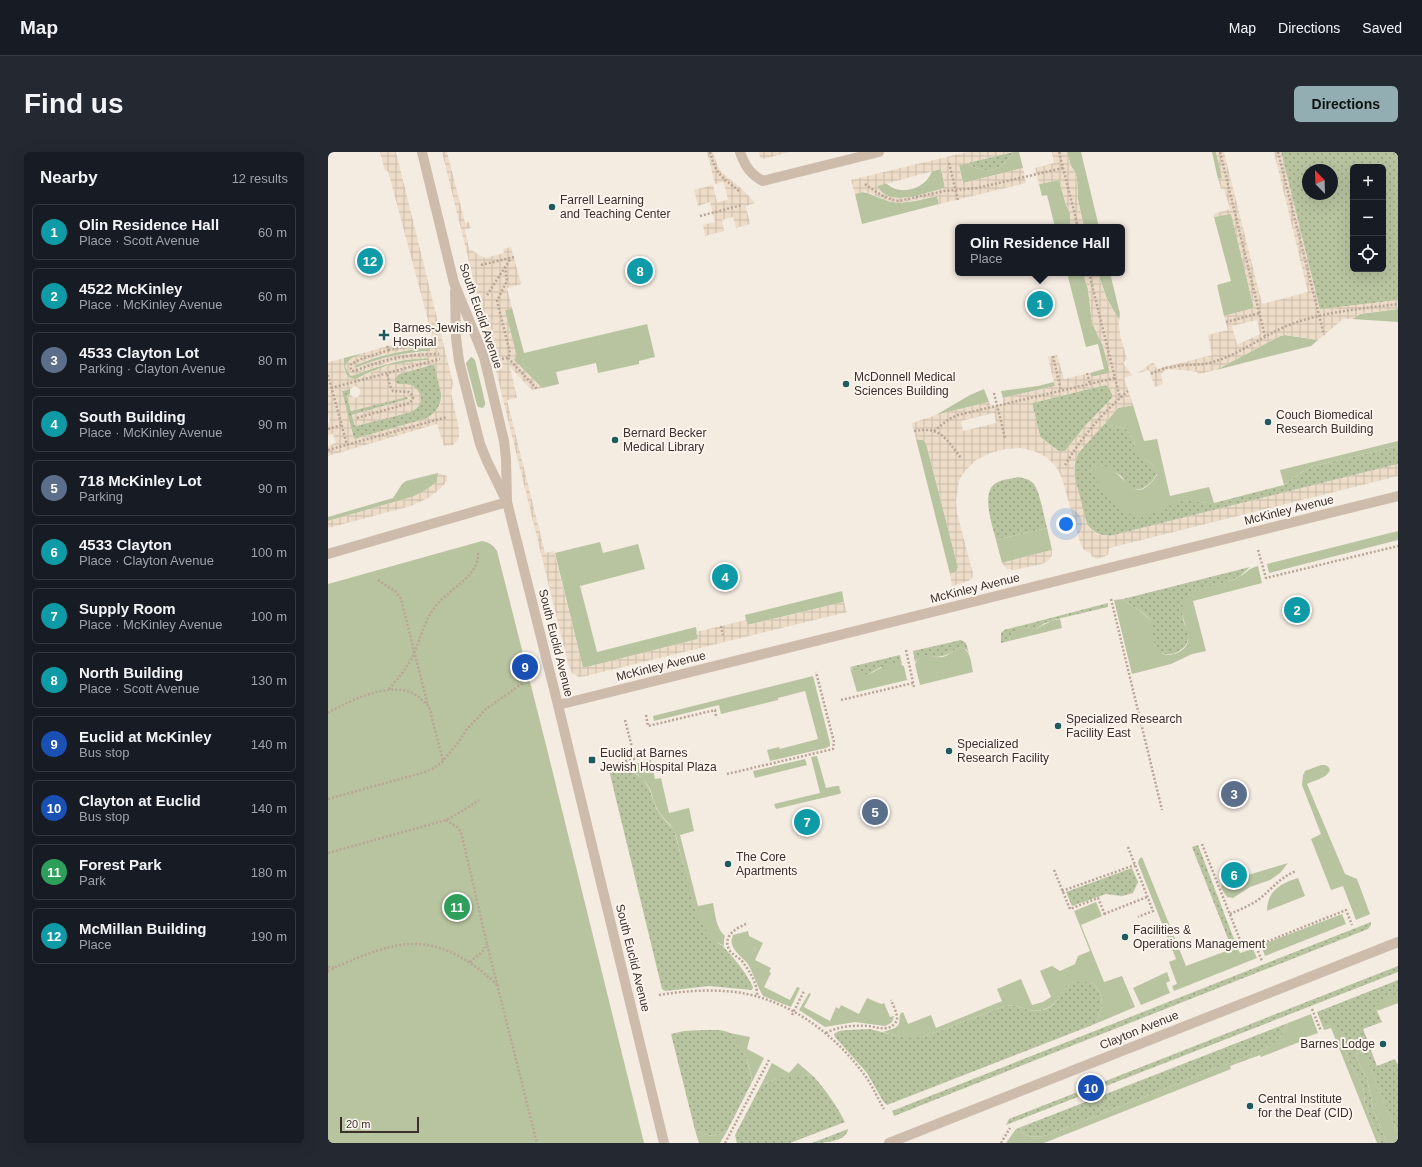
<!DOCTYPE html>
<meta charset="utf-8">
<style>
body{margin:0;font-family:Helvetica,sans-serif;background:#242831;color:#f1f3f6}
.controls{position:absolute;right:12px;top:12px;display:grid;overflow:hidden;border-radius:6px;box-shadow:0 4px 16px #0002}
.controls button{width:36px;height:36px;display:grid;place-items:center;padding:0;border:0;border-bottom:1px solid #363941;background:#171b24;color:#f1f3f6;font:20px sans-serif}
.compass{position:absolute;left:974px;top:12px;width:36px;height:36px;border-radius:50%;background:#171b24;box-shadow:0 4px 16px #0002;rotate:337deg}
.scale{position:absolute;left:12px;bottom:10px;width:79px;box-sizing:border-box;padding-left:4px;border:2px solid #3b302b;border-top:0;font-size:11px;line-height:14px;white-space:nowrap;color:#3b302b;-webkit-text-stroke:3px #fbf5ee;paint-order:stroke}
.you{position:absolute;left:738px;top:372px;width:14px;height:14px;margin:-10px;border:3px solid #fff;border-radius:50%;background:#1a73e8;box-shadow:0 0 0 6px #1a73e833}
.badge{display:grid;place-items:center;width:26px;height:26px;border-radius:50%;background:#92aeb2;color:#fff;font-size:13px;font-weight:700}
.pin{position:absolute;translate:-50% -50%;border:2px solid #fff;box-shadow:0 1px 4px #0006}
.popup{position:absolute;left:627px;top:72px;width:170px;height:52px;box-sizing:border-box;display:grid;place-content:center;border-radius:6px;background:#171b24;filter:drop-shadow(0 1px 3px #0005);font-size:13px;white-space:nowrap;color:#9ea1a6}
.popup b{font-size:15px;color:#f1f3f6}
.popup::after{content:'';position:absolute;left:50%;top:100%;margin-left:-8px;border:8px solid transparent;border-top-color:#171b24}
.list{margin:0;padding:0;list-style:none}
h2{display:flex;justify-content:space-between;align-items:center;height:52px;margin:0;padding:0 16px;font-size:17px}
h2 small{font-size:13px;font-weight:400;color:#9ea1a6}
.list li{display:grid;grid-template-columns:26px 1fr auto;gap:12px;align-items:center;box-sizing:border-box;height:56px;margin:0 8px 8px;padding:0 8px;border:1px solid #363941;border-radius:6px}
.list b{display:block;font-size:15px;white-space:nowrap}
.list p{margin:0;font-size:13px;white-space:nowrap;color:#9ea1a6}
.list em{font-size:13px;font-style:normal;color:#9ea1a6}
.icon{flex:none;width:22px;height:22px;fill:none;stroke:currentColor;stroke-width:2;stroke-linecap:round;stroke-linejoin:round}
.map{position:relative;flex:none;width:1070px;height:991px;overflow:hidden;border-radius:6px}
header{display:flex;align-items:center;gap:24px;box-sizing:border-box;height:56px;padding:0 20px;background:#171b24;border-bottom:1px solid #363941}
header strong{font-size:19px}
nav{display:flex;gap:22px;margin-inline-start:auto;font-size:14px}
.intro{display:flex;align-items:center;justify-content:space-between;box-sizing:border-box;height:96px;padding:0 24px}
h1{margin:0;font-size:28px}
.button{padding:10px 18px;border-radius:6px;background:#92aeb2;color:#111;font-size:14px;font-weight:700}
main{display:flex;gap:24px;padding:0 24px}
aside{flex:1;background:#171b24;border-radius:6px;box-shadow:0 4px 16px #0002}
.map>svg:first-child{display:block}
</style>
<header>
<strong>Map</strong>
<nav><a>Map</a><a>Directions</a><a>Saved</a></nav>
</header>
<div class="intro"><h1>Find us</h1><a class="button">Directions</a></div>
<main>
<aside>
<h2>Nearby<small>12 results</small></h2>
<ul class="list">
<li><span class="badge" style="background:#0f9aa8">1</span><div><b>Olin Residence Hall</b><p>Place · Scott Avenue</p></div><em>60 m</em></li>
<li><span class="badge" style="background:#0f9aa8">2</span><div><b>4522 McKinley</b><p>Place · McKinley Avenue</p></div><em>60 m</em></li>
<li><span class="badge" style="background:#5c6f8a">3</span><div><b>4533 Clayton Lot</b><p>Parking · Clayton Avenue</p></div><em>80 m</em></li>
<li><span class="badge" style="background:#0f9aa8">4</span><div><b>South Building</b><p>Place · McKinley Avenue</p></div><em>90 m</em></li>
<li><span class="badge" style="background:#5c6f8a">5</span><div><b>718 McKinley Lot</b><p>Parking</p></div><em>90 m</em></li>
<li><span class="badge" style="background:#0f9aa8">6</span><div><b>4533 Clayton</b><p>Place · Clayton Avenue</p></div><em>100 m</em></li>
<li><span class="badge" style="background:#0f9aa8">7</span><div><b>Supply Room</b><p>Place · McKinley Avenue</p></div><em>100 m</em></li>
<li><span class="badge" style="background:#0f9aa8">8</span><div><b>North Building</b><p>Place · Scott Avenue</p></div><em>130 m</em></li>
<li><span class="badge" style="background:#1a4fb4">9</span><div><b>Euclid at McKinley</b><p>Bus stop</p></div><em>140 m</em></li>
<li><span class="badge" style="background:#1a4fb4">10</span><div><b>Clayton at Euclid</b><p>Bus stop</p></div><em>140 m</em></li>
<li><span class="badge" style="background:#2e9e5b">11</span><div><b>Forest Park</b><p>Park</p></div><em>180 m</em></li>
<li><span class="badge" style="background:#0f9aa8">12</span><div><b>McMillan Building</b><p>Place</p></div><em>190 m</em></li>
</ul>
</aside>
<div class="map">
<svg width="1070" height="991" viewBox="0 0 1070 991">
<defs>
<pattern id="grass-dots" width="8" height="8" patternUnits="userSpaceOnUse"><rect width="8" height="8" fill="#b8c4a0"/><path d="M2 2h.1M6 6h.1" fill="none" stroke="#97a083" stroke-width="1.8" stroke-linecap="round"/></pattern>
<pattern id="plaza-grid" width="8" height="8" patternUnits="userSpaceOnUse"><rect width="8" height="8" fill="#ecdcc8"/><path d="M0 4h8M4 0v8" fill="none" stroke="#cbbdac"/></pattern>
</defs>
<rect width="100%" height="100%" fill="#f4ebe1"/>
<g fill="url(#grass-dots)" fill-rule="evenodd">
<path d="M685 0C675 19 657 24 639 11Z"/>
<path d="M953 0H1070V148L992 158ZM1025 15H1055V117H1025ZM980 18H1004V42H980Z"/>
<path d="M107 212C112 234 122 254 97 267L26 287 13 239 22 237V242L19 244 23 259 79 244 80 247 24 263 27 274 83 260 77 232H70L67 230V226L71 222Z"/>
<path d="M777 233C782 236 785 240 784 246L758 273 737 299 732 300 712 285 704 251Z"/>
<path d="M777 271 781 273 798 277 806 288 807 296 818 308 825 313 829 322C823 332 812 343 801 334 797 332 796 327 793 324 787 320 779 316 773 313L828 360C837 356 846 349 856 348 865 347 875 352 886 351L956 333 973 321 986 314 1070 294V312L782 384C772 383 765 381 759 372 754 354 740 320 750 302 756 291 768 281 777 271Z"/>
<path d="M690 325C695 326 701 327 705 331 712 339 716 365 719 376L668 388C665 375 652 340 668 331 674 327 684 327 690 325Z"/>
<path d="M922 415 911 425 899 430 871 437 857 448C856 454 854 461 855 467 856 474 862 479 860 487 859 493 856 496 851 499 841 506 828 502 825 489 822 480 827 472 818 463 811 457 802 454 795 447Z"/>
<path d="M780 451V455L729 467 717 471 708 477 698 475 682 484 681 489 673 491V481L676 478Z"/>
<path d="M633 488 638 491 641 502 639 498 632 495C626 498 621 503 614 504 603 507 598 499 587 510L585 499Z"/>
<path d="M572 503 574 514 553 515 539 523H534L528 520 522 515Z"/>
<path d="M297 614 315 627 321 636 328 656 334 665 346 678 367 756 390 791C397 795 397 797 402 802 412 814 418 821 425 835L424 838 381 834 337 839 334 837 281 618Z"/>
<path d="M870 693 909 795 904 797 864 695Z"/>
<path d="M804 716 810 730 805 741 794 744 778 742 744 754 738 740Z"/>
<path d="M1043 770V773L1040 777 566 964 564 959Z"/>
<path d="M1070 814V820L678 973 681 967Z"/>
<path d="M753 828 766 832C777 847 776 855 767 872L559 953 555 949 539 921 507 885 506 882 511 879 519 878 542 877 569 884 595 885 674 855C678 854 683 853 687 854 701 856 705 863 720 856 730 851 730 844 736 836 740 831 747 830 753 828Z"/>
<path d="M1070 828V843L1063 846 1047 855 1054 870 1035 877 1049 914 1067 907 1070 913V984L1034 895 1028 902 1029 907 1039 927 1046 960 1059 991H1053L1037 952 1035 934 1021 910 1017 897 1016 887 1001 873 995 875 989 860Z"/>
<path d="M960 871C955 883 949 891 937 897L720 983C705 986 701 986 688 977Z"/>
<path d="M376 878C384 878 395 877 402 881 415 889 422 916 424 930L399 979C388 985 378 985 367 978L343 882 356 879Z"/>
<path d="M470 923 485 924C498 938 508 953 517 970L462 991H409L407 983 433 933 456 924Z"/>
<path d="M520 977C519 990 494 991 484 991Z"/>
</g>
<g fill="#b8c4a0">
<path d="M685 0H691L695 16 635 31 631 13 639 11C657 24 675 19 685 0Z"/>
<path d="M739 0H753L771 75H756L750 48 749 27 747 20 743 14Z"/>
<path d="M884 0H888L894 26 890 27Z"/>
<path d="M613 17 617 36C597 41 562 57 549 34L558 31C572 45 598 37 604 19Z"/>
<path d="M731 28 738 53 742 61V75H727L719 43 714 44 711 32Z"/>
<path d="M534 40C542 41 548 45 555 47 578 53 587 49 609 44L611 52 534 72 527 42Z"/>
<path d="M903 61 926 156 896 164 889 133 903 129 886 65Z"/>
<path d="M739 121H755L760 137 764 171 775 194 782 221 763 225 762 221 776 217 770 192 758 195Z"/>
<path d="M770 121H782L792 162 791 168 779 147Z"/>
<path d="M184 156 196 201 319 172 327 205 311 209V212L270 221 268 211 228 220 231 232 214 236 186 208 177 158Z"/>
<path d="M1070 157V170L1024 167 1032 162Z"/>
<path d="M957 183 990 188 983 194 888 218 952 184Z"/>
<path d="M102 196V199C76 200 51 206 27 216L26 214C51 203 75 198 102 196Z"/>
<path d="M35 201 24 206 19 219 23 224C52 214 70 207 100 206V208C75 210 51 214 28 227 16 227 16 216 16 206Z"/>
<path d="M143 205 145 206 147 208 157 250V253L155 256 150 255 149 253 138 211Z"/>
<path d="M726 230 727 234 675 246 673 239 710 234Z"/>
<path d="M656 237 661 250 608 263 642 243Z"/>
<path d="M805 253 816 289 829 287 842 344 881 335 886 351C875 352 863 347 855 349 842 351 831 362 817 363 790 366 772 341 765 318L768 314C795 308 802 363 829 323L825 313 810 302 807 296 806 288 798 277 781 273 777 271 790 256Z"/>
<path d="M588 287 595 288 598 291 630 415 628 420 622 422Z"/>
<path d="M1070 289V294L986 314 973 321 956 333 952 318Z"/>
<path d="M110 321 109 330 95 340 84 345 0 369V365L65 346 74 332 78 329Z"/>
<path d="M719 376 724 398 674 411 668 388Z"/>
<path d="M1070 379V388L941 421 939 412Z"/>
<path d="M154 389C161 390 165 393 169 399L219 597 316 991H0V432Z"/>
<path d="M272 390 275 401 310 392 317 417 252 434 269 500 368 475 370 487 255 516 227 401Z"/>
<path d="M930 414 934 431 865 449 878 499 864 502 843 512 804 522 786 448 795 447C803 455 818 460 823 470 828 481 820 491 833 500 837 504 842 503 847 502 877 490 845 467 857 448 867 432 894 434 909 426 918 422 920 416 930 414Z"/>
<path d="M514 439 516 450 419 473 417 463Z"/>
<path d="M732 467 734 476 681 489 682 484 686 480 692 476 698 475 708 477 723 469Z"/>
<path d="M632 495C643 498 643 510 645 520L592 533 587 512C595 498 602 506 614 505 620 504 626 498 632 495Z"/>
<path d="M561 512H568L576 514 579 528 529 540 522 516C542 529 543 519 561 512Z"/>
<path d="M485 524 502 591V594L498 596 442 609 439 598 451 595 452 597 490 587 477 539 450 546V548L393 562 391 553 326 569 325 564Z"/>
<path d="M489 604 498 636 508 634H511L513 641 511 642 448 657 446 652 492 641 483 605Z"/>
<path d="M477 607 479 613 427 626 425 619Z"/>
<path d="M323 608 327 627 333 626 341 661 361 656 366 679 352 683 370 754 385 751C387 761 388 777 397 784L396 787V794C366 780 360 729 352 700 350 693 349 685 346 679 343 672 335 667 331 660 326 653 325 645 322 637 317 627 307 620 297 614Z"/>
<path d="M993 613C998 613 1000 613 1002 618 999 626 987 628 979 632L1017 722 1029 727 1042 762 1028 768 1015 734 1003 738 983 687 993 682 974 633 975 623 977 619Z"/>
<path d="M814 705 858 814 909 795 912 801 925 797 929 806 846 839 844 834 849 832 841 810 848 807 810 711 811 707Z"/>
<path d="M960 711 952 721 942 728 922 735 905 746 899 745 893 736 894 731Z"/>
<path d="M970 726 977 744 939 759C939 739 953 731 970 726Z"/>
<path d="M768 750 774 764 753 773 776 830 794 824 807 855 767 872C776 855 777 847 766 832 726 822 742 850 714 858 703 861 696 855 686 854 682 853 678 854 674 855L595 885 581 886 569 884 555 880 567 876 571 872 572 862 575 860 580 872 603 863 608 876 674 849 669 837 693 827 704 853 715 850 723 845 712 819 724 814 732 819 747 812 750 804 762 799 746 759Z"/>
<path d="M1014 762 1018 772 937 804 933 793Z"/>
<path d="M420 779 421 784 435 791 427 808 443 816 441 820 443 821 436 835 462 848 469 835 472 836 463 855 435 844C429 834 426 823 420 812 415 806 406 800 404 792 403 789 404 787 405 783Z"/>
<path d="M839 820 842 829 838 831 842 841 813 853 805 836Z"/>
<path d="M481 841 483 842 476 855 502 869 508 855 511 857 513 853 531 862 539 846 553 852 556 851 562 865 566 864 565 868 563 871 557 874 527 870 497 875 471 858Z"/>
<path d="M1070 843V851L1049 859 1047 855V852L1054 847Z"/>
<path d="M983 862 990 881 973 887 974 889 933 905 932 903 902 914 903 917 716 991H678L688 977C701 986 705 986 720 983L937 897C949 891 955 883 960 871Z"/>
<path d="M1001 873H1007L1013 880 1016 887 1017 897 1021 910 1035 934 1037 952 1053 991H1049L1003 876 996 878 995 875Z"/>
<path d="M402 881 422 885 419 897 436 906 424 930C422 912 415 894 402 881Z"/>
<path d="M1034 894 1070 984V991H1059L1046 960 1039 927 1029 907 1028 902Z"/>
<path d="M444 911 461 921 470 911 485 924C466 922 450 925 433 933Z"/>
<path d="M367 978C378 985 388 985 399 979L392 991H371Z"/>
</g>
<g fill="url(#plaza-grid)" fill-rule="evenodd">
<path d="M52 0H68L125 231 123 241 131 277V286L125 293 116 294 109 272 0 304V294L8 291 5 282 0 283V271L2 270 0 261V209L1 210 16 206V218L19 223 24 227H28L59 213 100 208V206L73 208 59 211 23 224 19 219 17 214 19 210 24 206 35 201 71 191 72 192 102 189 104 183 60 19H57ZM102 196V199L62 204 27 216 26 214 50 204 66 201 80 198ZM106 212 114 246 112 254 103 264 97 267 26 287 14 239 22 237 27 234 32 237V242L30 245 26 246 22 242 19 244 23 259 79 245 80 247 24 263 27 274 83 260 89 256 93 250V243L89 237 84 233 77 232H70L67 230V226L71 222Z"/>
<path d="M114 0H119L137 71 141 70 143 76 137 77 141 97 157 106 176 101 175 97 183 95 193 132 179 136 184 156 177 158 189 204 186 208 214 236 204 238 182 215 189 246 179 248 217 401 226 399 255 516 370 487 368 480 418 468 420 473 516 450 519 460 258 524 251 525 244 521 240 511Z"/>
<path d="M379 0H385L390 15 394 21 415 38 427 51 418 54 422 72 408 76 405 65 394 68 396 79 377 84 375 73 387 70 382 50 370 54 366 38 385 33 389 50 400 48 396 30 387 32Z"/>
<path d="M431 0H461L435 7 432 5Z"/>
<path d="M639 0H684L631 13 635 31 695 16 698 31 611 52 609 44 573 51 562 50 541 41 534 40 527 42 523 28ZM613 17 617 36 583 45 572 46 562 45 555 42 549 34Z"/>
<path d="M724 0H739L743 14 747 20 749 27 750 48 756 75H742V61L738 53 731 28 711 32 707 16 726 11Z"/>
<path d="M888 0H896L934 152 980 140 946 0H953L992 157 1070 148V157L1032 162 1024 167H1015L990 188 957 183 952 184 888 218 870 222 869 220 864 219 840 217 837 218 833 222 835 232 827 235 821 218 810 221 825 210 829 217 884 203 880 183 900 178 896 164 926 156 903 62 886 65V62L902 57 896 37H893L890 27 894 26ZM929 168 932 182 909 193 904 174Z"/>
<path d="M755 121H770L779 147 791 168V176L793 187 799 207 795 211 804 223 796 226 805 253 790 256 750 302 746 312V322L749 333 759 372 763 378 769 382 782 384 1070 312V324L781 396 780 403 769 407 764 404 762 401 756 398 752 390 736 333 732 322 727 313 718 305 706 299 692 296 678 297 662 301 648 308 637 319 631 328 628 350 629 361 645 422 644 426 640 429 624 434 622 422 628 420 630 415 598 291 595 288 588 287 584 271 608 263 661 250 664 255 669 254 675 252V246L727 234 720 205 729 203 736 227 762 221 763 225 782 221 775 194 764 171 760 137ZM777 233 780 235 784 242V246L758 273 737 299 732 300 714 287 712 284 704 251ZM666 261 668 271 635 279 633 269Z"/>
<path d="M110 321 119 324V329L112 337 100 346 83 354 0 376V369L84 345 95 340 109 330Z"/>
<path d="M724 398V403L720 409 714 412 686 418 679 417 674 411Z"/>
</g>
<g fill="none" stroke-linecap="round" stroke-linejoin="round">
<g stroke="#b9a596" stroke-width="2.5" stroke-dasharray="2 2" stroke-linecap="butt">
<path d="M382 0C388 23 393 24 411 39"/>
<path d="M731 0 750 75"/>
<path d="M892 0 937 184"/>
<path d="M950 0 996 183"/>
<path d="M621 11 630 48"/>
<path d="M537 32C548 40 557 47 571 49L616 39 649 36 735 16"/>
<path d="M372 64 414 53"/>
<path d="M153 113 186 105"/>
<path d="M761 121 792 246"/>
<path d="M159 143 183 106"/>
<path d="M898 170 932 161"/>
<path d="M59 194 61 198 90 193 109 191"/>
<path d="M61 198 33 207 23 212V217L24 219H27C56 207 80 202 111 202"/>
<path d="M725 204 733 239"/>
<path d="M180 206 209 237"/>
<path d="M174 207 180 206 182 201 169 149 179 129 177 115"/>
<path d="M759 221 762 232"/>
<path d="M823 222C829 219 835 216 843 215 857 212 871 214 885 210 909 203 931 187 954 176 990 160 1031 157 1070 152"/>
<path d="M0 223 19 293"/>
<path d="M3 236 112 207"/>
<path d="M666 241 677 286"/>
<path d="M29 266 82 251 85 246 84 243 81 240 65 239 62 234 59 221"/>
<path d="M0 277 14 273"/>
<path d="M586 279C613 274 618 287 633 306"/>
<path d="M606 279 621 267 630 263 787 226"/>
<path d="M0 298 119 265"/>
<path d="M737 313C754 285 775 260 800 239"/>
<path d="M930 398 938 426 1070 394"/>
<path d="M50 428 68 440 73 447 100 554"/>
<path d="M783 447 834 658"/>
<path d="M393 474 395 483"/>
<path d="M578 498 586 535"/>
<path d="M61 537C71 525 81 514 87 499 94 483 96 469 107 455 120 437 153 424 150 399"/>
<path d="M513 548 585 531"/>
<path d="M0 561C24 547 71 524 94 548 96 550 99 552 101 555 103 559 103 565 105 570 108 583 112 596 115 609"/>
<path d="M318 563 320 574 387 558 388 564"/>
<path d="M297 568 307 607"/>
<path d="M274 615 322 603"/>
<path d="M399 622 505 597 506 590 488 520"/>
<path d="M0 647 97 620 106 616 115 609 132 588 139 577 158 557 195 531"/>
<path d="M118 668 129 675 133 680 159 792 209 991"/>
<path d="M874 692 916 798 928 794 934 809"/>
<path d="M800 695 825 759 810 765"/>
<path d="M0 701 118 668 136 658 151 648"/>
<path d="M726 718 742 757 770 746 777 763"/>
<path d="M734 739 807 713"/>
<path d="M776 762 819 745"/>
<path d="M902 762C911 758 921 754 930 748 943 738 951 726 968 719"/>
<path d="M418 772C408 776 393 785 402 799 405 803 410 805 414 809 422 820 430 832 429 845"/>
<path d="M928 794 1018 758 1024 773"/>
<path d="M142 810 155 799 159 792"/>
<path d="M0 815 7 816"/>
<path d="M0 819C23 808 55 794 81 792 116 790 147 811 170 834"/>
<path d="M331 843C356 839 381 837 407 840 461 847 507 882 538 925 545 935 550 947 556 957"/>
<path d="M984 857 993 879"/>
<path d="M464 863 476 839"/>
<path d="M498 881C511 874 526 873 541 874 547 875 553 877 559 876 564 875 569 871 569 866 569 860 565 853 563 848"/>
<path d="M397 991 441 908"/>
<path d="M673 991 682 976"/>
</g>
<g stroke="#cdbbac" stroke-width="10">
<path d="M94 0 126 131 156 205 176 289 178 307 179 350 230 553 336 991"/>
<path d="M412 0C417 14 422 22 435 29L551 0"/>
<path d="M127 139 128 186 131 209 152 292 159 309 177 346"/>
<path d="M0 402 179 350"/>
<path d="M230 553 1070 344"/>
<path d="M561 991 1070 790"/>
</g>
</g>
<g fill="#1f5a5e" stroke="#fbf5ee" stroke-width="1.5">
<circle cx="224" cy="55" r="4"/>
<path d="M54 177h4v4h4v4h-4v4h-4v-4h-4v-4h4z"/>
<circle cx="518" cy="232" r="4"/>
<circle cx="940" cy="270" r="4"/>
<circle cx="287" cy="288" r="4"/>
<circle cx="730" cy="574" r="4"/>
<circle cx="621" cy="599" r="4"/>
<rect x="260" y="604" width="8" height="8" rx="2"/>
<circle cx="400" cy="712" r="4"/>
<circle cx="797" cy="785" r="4"/>
<circle cx="1055" cy="892" r="4"/>
<circle cx="922" cy="954" r="4"/>
</g>
<g text-anchor="middle" stroke-width="4" stroke-linejoin="round" paint-order="stroke">
<g font-size="12" fill="#3b302b" stroke="#fbf5ee" text-anchor="start">
<text x="232" y="52">Farrell Learning<tspan x="232" dy="14">and Teaching Center</tspan></text>
<text x="65" y="180">Barnes-Jewish<tspan x="65" dy="14">Hospital</tspan></text>
<text x="526" y="229">McDonnell Medical<tspan x="526" dy="14">Sciences Building</tspan></text>
<text x="948" y="267">Couch Biomedical<tspan x="948" dy="14">Research Building</tspan></text>
<text x="295" y="285">Bernard Becker<tspan x="295" dy="14">Medical Library</tspan></text>
<text x="738" y="571">Specialized Research<tspan x="738" dy="14">Facility East</tspan></text>
<text x="629" y="596">Specialized<tspan x="629" dy="14">Research Facility</tspan></text>
<text x="272" y="605">Euclid at Barnes<tspan x="272" dy="14">Jewish Hospital Plaza</tspan></text>
<text x="408" y="709">The Core<tspan x="408" dy="14">Apartments</tspan></text>
<text x="805" y="782">Facilities &amp;<tspan x="805" dy="14">Operations Management</tspan></text>
<text x="1047" y="896" text-anchor="end">Barnes Lodge</text>
<text x="930" y="951">Central Institute<tspan x="930" dy="14">for the Deaf (CID)</tspan></text>
</g>
<g font-size="12" fill="#3b302b" stroke="#fbf5ee">
<text transform="translate(153 164) rotate(71)" y="4">South Euclid Avenue</text>
<text transform="translate(961 358) rotate(-14)" y="4">McKinley Avenue</text>
<text transform="translate(647 436) rotate(-14)" y="4">McKinley Avenue</text>
<text transform="translate(228 491) rotate(76)" y="4">South Euclid Avenue</text>
<text transform="translate(333 514) rotate(-14)" y="4">McKinley Avenue</text>
<text transform="translate(305 806) rotate(76)" y="4">South Euclid Avenue</text>
<text transform="translate(811 878) rotate(-22)" y="4">Clayton Avenue</text>
</g>
</g>
</svg>
<div class="controls">
<button>+</button>
<button>−</button>
<button><svg class="icon" aria-label="locate" viewBox="0 0 24 24"><circle cx="12" cy="12" r="6"/><path d="M12 2v4M12 18v4M2 12h4M18 12h4"/></svg></button>
</div>
<svg class="compass" viewBox="-18 -18 36 36"><path d="M0-13l5 13h-10z" fill="#e53935"/><path d="M0 13l5-13h-10z" fill="#9ea1a6"/></svg>
<div class="scale">20 m</div>
<div class="you"></div>
<div class="pin badge" style="left:712px;top:152px;background:#0f9aa8">1</div>
<div class="popup"><b>Olin Residence Hall</b>Place</div>
<div class="pin badge" style="left:969px;top:458px;background:#0f9aa8">2</div>
<div class="pin badge" style="left:906px;top:642px;background:#5c6f8a">3</div>
<div class="pin badge" style="left:397px;top:425px;background:#0f9aa8">4</div>
<div class="pin badge" style="left:547px;top:660px;background:#5c6f8a">5</div>
<div class="pin badge" style="left:906px;top:723px;background:#0f9aa8">6</div>
<div class="pin badge" style="left:479px;top:670px;background:#0f9aa8">7</div>
<div class="pin badge" style="left:312px;top:119px;background:#0f9aa8">8</div>
<div class="pin badge" style="left:197px;top:515px;background:#1a4fb4">9</div>
<div class="pin badge" style="left:763px;top:936px;background:#1a4fb4">10</div>
<div class="pin badge" style="left:129px;top:755px;background:#2e9e5b">11</div>
<div class="pin badge" style="left:42px;top:109px;background:#0f9aa8">12</div>
</div>
</main>
